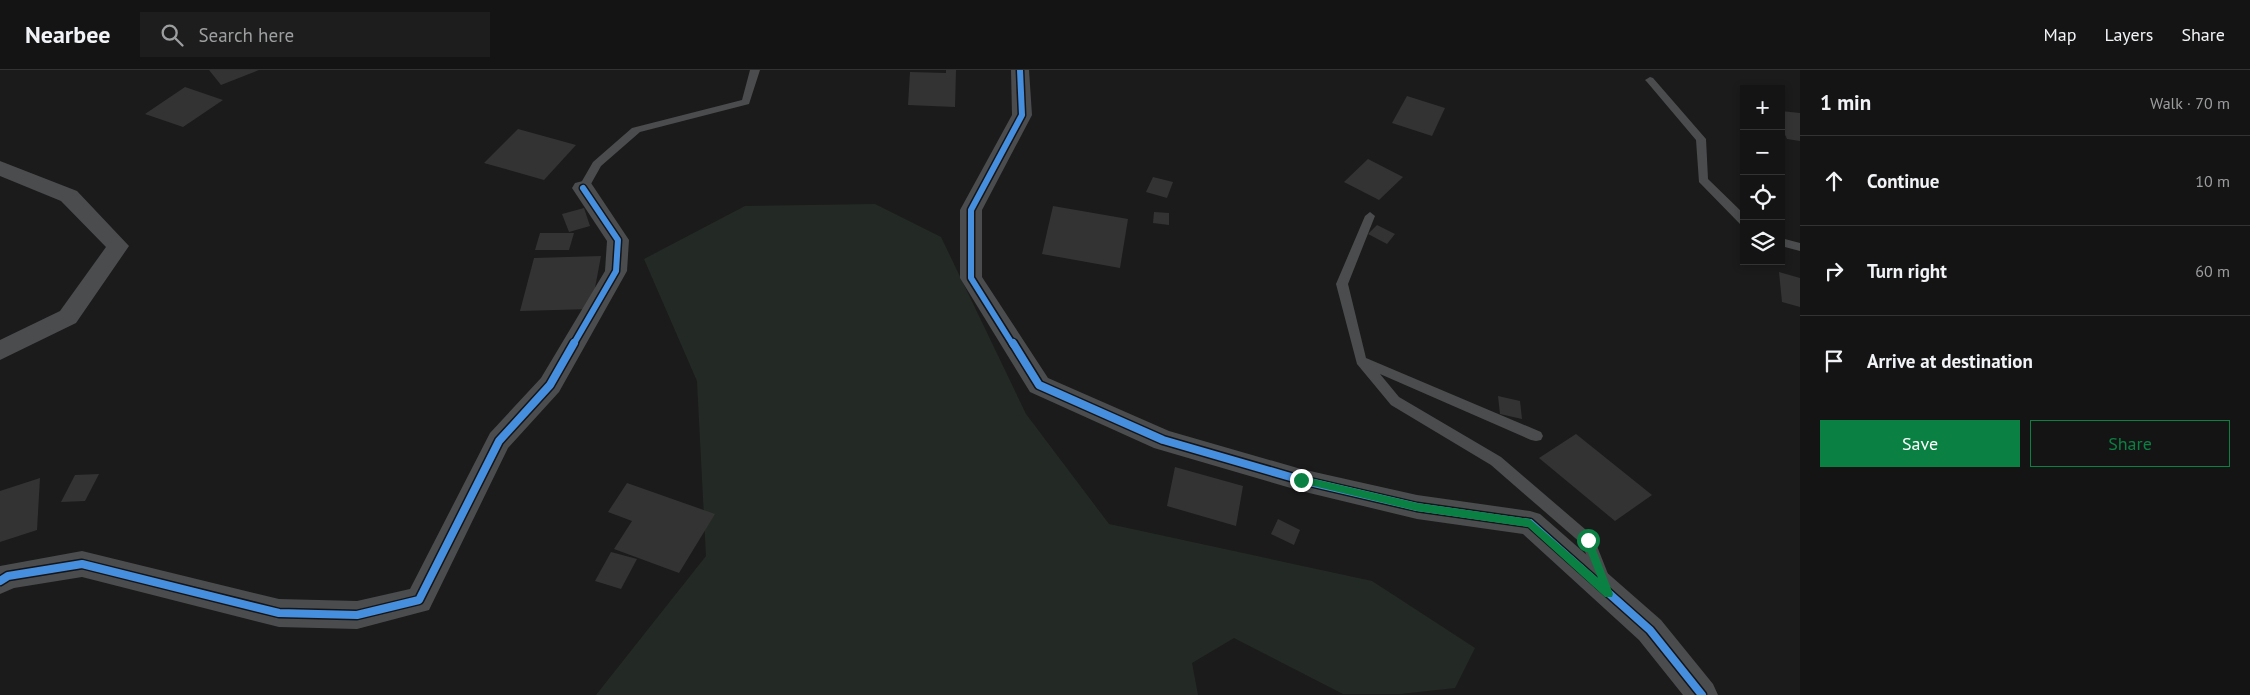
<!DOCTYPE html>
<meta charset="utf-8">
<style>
body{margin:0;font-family:"PT Sans",sans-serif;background:#1d1d1d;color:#f1f3f6}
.controls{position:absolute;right:15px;top:15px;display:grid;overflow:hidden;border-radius:0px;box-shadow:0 2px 8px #0003}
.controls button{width:45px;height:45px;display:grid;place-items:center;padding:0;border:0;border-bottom:1px solid #333334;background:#141414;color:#f1f3f6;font:25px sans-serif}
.stop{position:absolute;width:15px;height:15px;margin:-11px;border:4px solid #0b8043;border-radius:50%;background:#fff}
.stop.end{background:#0b8043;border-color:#fff;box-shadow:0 1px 5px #0008}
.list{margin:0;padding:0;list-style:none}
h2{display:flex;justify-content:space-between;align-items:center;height:65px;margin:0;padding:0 20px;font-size:21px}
h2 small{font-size:16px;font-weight:400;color:#9d9ea0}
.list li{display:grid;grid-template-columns:32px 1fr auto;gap:15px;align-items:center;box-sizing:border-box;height:90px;padding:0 20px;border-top:1px solid #333334}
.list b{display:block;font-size:19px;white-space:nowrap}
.list em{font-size:16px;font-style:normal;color:#9d9ea0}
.actions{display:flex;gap:10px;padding:15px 20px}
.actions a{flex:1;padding:11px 0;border:1px solid #0b8043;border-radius:0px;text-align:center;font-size:18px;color:#0b8043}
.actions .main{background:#0b8043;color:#fff}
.icon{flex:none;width:28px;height:28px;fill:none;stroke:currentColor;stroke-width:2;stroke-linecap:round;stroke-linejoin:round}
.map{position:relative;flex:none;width:1800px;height:625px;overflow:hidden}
header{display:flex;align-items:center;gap:30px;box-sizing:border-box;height:70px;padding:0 25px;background:#141414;border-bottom:1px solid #333334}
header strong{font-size:24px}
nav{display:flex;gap:28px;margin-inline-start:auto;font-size:18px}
.search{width:350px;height:45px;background:#1d1d1d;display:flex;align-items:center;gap:12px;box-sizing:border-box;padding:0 18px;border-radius:0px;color:#9d9ea0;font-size:19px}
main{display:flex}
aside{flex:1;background:#141414}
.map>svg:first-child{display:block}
</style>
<header>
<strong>Nearbee</strong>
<div class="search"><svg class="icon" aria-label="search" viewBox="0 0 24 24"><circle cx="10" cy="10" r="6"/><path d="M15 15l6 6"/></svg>Search here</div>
<nav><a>Map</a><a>Layers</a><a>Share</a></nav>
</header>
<main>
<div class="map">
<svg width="1800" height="625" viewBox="0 0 1800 625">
<rect width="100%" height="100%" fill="#1b1b1b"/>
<path fill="#232a25" d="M875 134 941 167 1026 344 1109 454 1372 511 1475 578 1455 618 1400 624H1343L1234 568 1192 593 1198 625H596L706 486 697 311 644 189 745 136Z"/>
<g fill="#333">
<path d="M209 0H259L221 15Z"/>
<path d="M946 0H956L955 37 908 35 910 2 946 3Z"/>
<path d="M185 17 223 30 183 57 145 44Z"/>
<path d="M1407 26 1445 38 1432 66 1392 53Z"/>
<path d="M1781 41 1800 43V71L1787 69 1781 56Z"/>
<path d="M518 59 576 75 544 110 484 93Z"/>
<path d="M1368 89 1403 107 1379 130 1344 112Z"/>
<path d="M1153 107 1173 112 1167 128 1146 122Z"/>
<path d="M1053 136 1128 149 1120 198 1042 184Z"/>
<path d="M584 138 590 156 569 162 562 144Z"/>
<path d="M1154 142 1169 143V155L1153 153Z"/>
<path d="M1377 155 1395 164 1387 174 1368 164Z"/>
<path d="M540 163H574L569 180H535Z"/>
<path d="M601 186 591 239 520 241 534 188Z"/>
<path d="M1779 202 1800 208V237L1782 232Z"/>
<path d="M1498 326 1520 331 1522 349 1500 344Z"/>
<path d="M1576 364 1652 425 1615 451 1539 388Z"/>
<path d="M1175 397 1243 416 1236 456 1167 436Z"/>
<path d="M99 404 85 431 61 432 75 405Z"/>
<path d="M40 408 37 460 0 472V421Z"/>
<path d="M627 413 715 444 679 503 614 479 632 451 608 442Z"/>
<path d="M1278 449 1300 460 1294 475 1271 464Z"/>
<path d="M611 482 637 489 621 519 595 511Z"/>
</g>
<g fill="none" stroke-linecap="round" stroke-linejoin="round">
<g fill="#4b4c4e" fill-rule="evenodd">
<path d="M750 0H760L749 34 640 62 601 96 587 121H579L578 118 593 92 632 58 742 30Z"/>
<path d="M1650 7 1653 8 1706 69 1708 109 1744 144V155L1740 154 1699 112 1696 70 1647 12 1645 10Z"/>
<path d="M1370 142 1375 146 1348 214 1366 288 1541 362 1543 366 1541 370 1536 371 1531 370 1380 304 1399 327 1501 387 1593 466 1610 509 1608 514 1603 516 1598 514 1582 474 1491 395 1391 335 1357 294 1336 214 1365 146Z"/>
<path d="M1781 168 1800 173V181L1781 176Z"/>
</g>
<g fill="#4b4c4e" fill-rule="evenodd">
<path d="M1011 0H1029L1032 45 982 140V207L1048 308 1169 361 1301 399 1417 425 1530 441 1540 444 1661 550 1713 614 1718 625H1683L1639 570 1523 464 1417 449 1301 421 1154 378 1030 322 960 208V140L1012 45Z"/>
<path d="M0 91 77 121 129 176 76 253 0 290V270L60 241 106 177 61 131 0 106Z"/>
<path d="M583 111 591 113 629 170 627 201 559 322 508 378 429 540 357 559 279 557 82 507 14 518 0 524V496L82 481 279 529 357 531 410 519 490 363 541 308 605 201 607 171 572 118 575 113Z"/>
</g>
<defs>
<g id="cycleway-far1">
<path d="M573 275 616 201 618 170 583 118"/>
<path d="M1013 275 971 208V140L1022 45 1020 0"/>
</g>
<g id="cycleway">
<path d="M1013 273 1039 315 1163 370 1301 410 1417 437 1530 453 1650 560 1702 625"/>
<path d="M0 511 8 506 82 494 279 543 357 545 419 530 499 371 550 315 574 273"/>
</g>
</defs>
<use href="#cycleway-far1" stroke="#151417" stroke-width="9"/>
<use href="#cycleway" stroke="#151417" stroke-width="11"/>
<use href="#cycleway-far1" stroke="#468fdf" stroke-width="6"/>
<use href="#cycleway" stroke="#468fdf" stroke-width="8"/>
</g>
<path fill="#0b8043" d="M1301 406 1417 433 1530 449 1598 508 1583 470 1585 467H1591L1613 524 1612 527H1605L1528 457 1417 441 1301 413 1297 410Z"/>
</svg>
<div class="controls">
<button>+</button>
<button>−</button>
<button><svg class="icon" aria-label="locate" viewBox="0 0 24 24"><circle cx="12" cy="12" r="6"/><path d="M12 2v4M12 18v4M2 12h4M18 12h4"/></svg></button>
<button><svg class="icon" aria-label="layers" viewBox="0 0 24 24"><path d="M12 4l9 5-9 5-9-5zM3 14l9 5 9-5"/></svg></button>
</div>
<div class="stop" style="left:1588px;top:470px"></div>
<div class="stop end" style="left:1301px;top:410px"></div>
</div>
<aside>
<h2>1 min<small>Walk · 70 m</small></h2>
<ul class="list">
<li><svg class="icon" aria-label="ahead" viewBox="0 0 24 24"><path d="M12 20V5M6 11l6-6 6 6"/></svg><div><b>Continue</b></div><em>10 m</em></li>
<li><svg class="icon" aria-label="right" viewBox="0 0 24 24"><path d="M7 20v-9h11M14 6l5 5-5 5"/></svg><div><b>Turn right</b></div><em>60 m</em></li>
<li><svg class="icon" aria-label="arrive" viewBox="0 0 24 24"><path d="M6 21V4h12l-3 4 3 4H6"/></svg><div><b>Arrive at destination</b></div></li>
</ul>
<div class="actions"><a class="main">Save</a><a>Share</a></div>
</aside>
</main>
